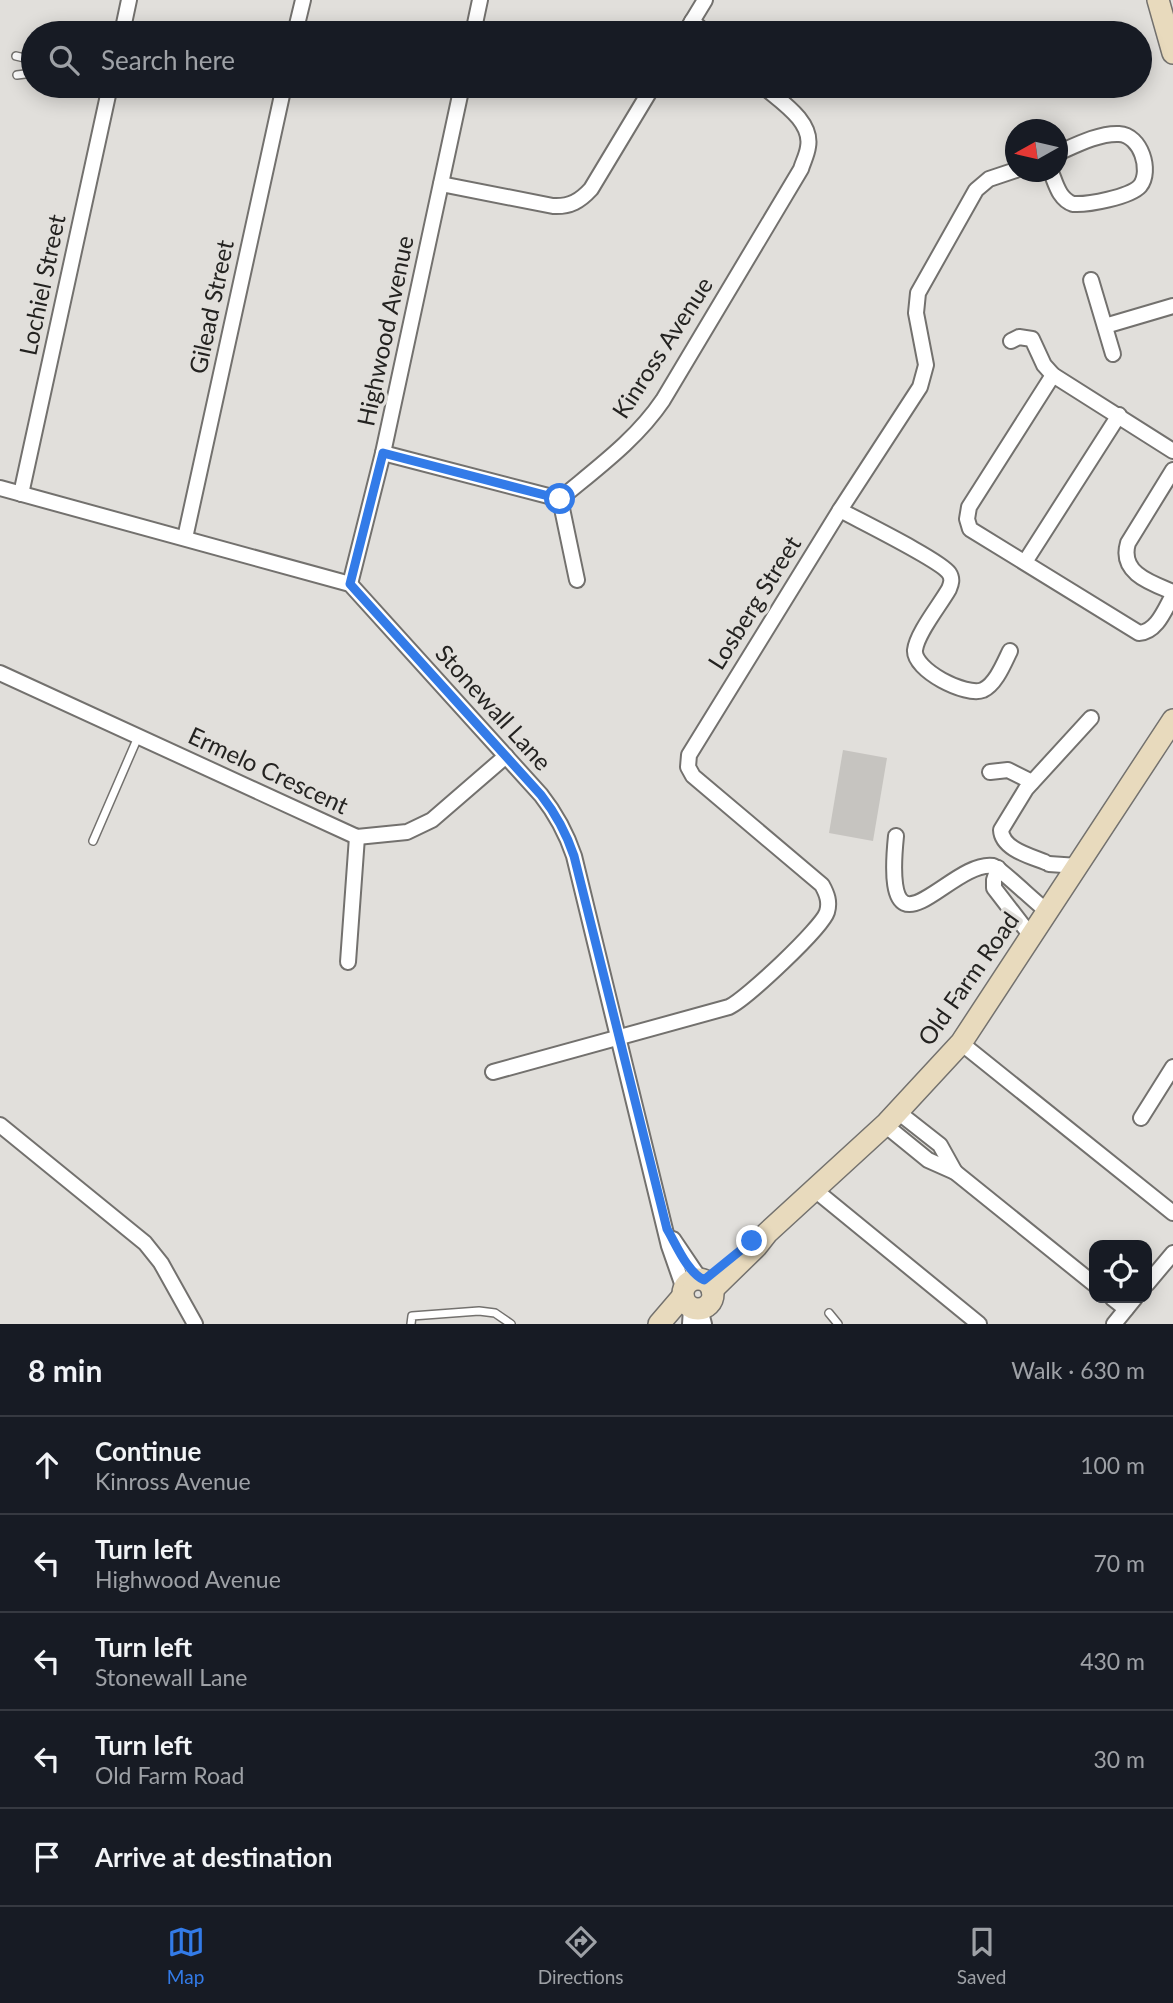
<!DOCTYPE html>
<meta charset="utf-8">
<style>
body{margin:0;font-family:Lato,sans-serif;background:#242831;color:#f1f3f6}
.controls{position:absolute;right:21px;bottom:21px;display:grid;overflow:hidden;border-radius:14px;box-shadow:0 4px 18px #0003}
.controls button{width:63px;height:63px;display:grid;place-items:center;padding:0;border:0;border-bottom:2px solid #363941;background:#171b24;color:#f1f3f6;font:35px sans-serif}
.compass{position:absolute;left:1005px;top:119px;width:63px;height:63px;border-radius:50%;background:#171b24;box-shadow:0 4px 18px #0003;rotate:262deg}
.stop{position:absolute;width:21px;height:21px;margin:-16px;border:5px solid #337be8;border-radius:50%;background:#fff}
.stop.end{background:#337be8;border-color:#fff;box-shadow:0 2px 7px #0008}
.list{margin:0;padding:0;list-style:none}
h2{display:flex;justify-content:space-between;align-items:center;height:91px;margin:0;padding:0 28px;font-size:30px}
h2 small{font-size:23px;font-weight:400;color:#9ea1a6}
.list li{display:grid;grid-template-columns:46px 1fr auto;gap:21px;align-items:center;box-sizing:border-box;height:98px;padding:0 28px;border-top:2px solid #363941}
.list b{display:block;font-size:26px;white-space:nowrap}
.list p{margin:0;font-size:23px;white-space:nowrap;color:#9ea1a6}
.list em{font-size:23px;font-style:normal;color:#9ea1a6}
.icon{flex:none;width:38px;height:38px;fill:none;stroke:currentColor;stroke-width:2;stroke-linecap:round;stroke-linejoin:round}
.map{position:relative;flex:none;width:1173px;height:1324px;overflow:hidden}
.search{position:absolute;background:#171b24;box-shadow:0 4px 18px #0003;left:21px;right:21px;top:21px;height:77px;display:flex;align-items:center;gap:18px;box-sizing:border-box;padding:0 24px;border-radius:38px;color:#9ea1a6;font-size:26px}
.sheet{height:581px;background:#171b24}
nav{display:flex;justify-content:space-around;align-items:center;box-sizing:border-box;height:98px;border-top:2px solid #363941;background:#171b24;font-size:19px;color:#9ea1a6}
nav a{display:grid;justify-items:center;gap:4px}
nav .on{color:#337be8}
.map>svg:first-child{display:block}
</style>
<div class="map">
<svg width="1173" height="1324" viewBox="0 0 1173 1324">
<rect width="100%" height="100%" fill="#e1dfdb"/>
<path fill="#c6c4c0" d="M843 750 887 758 873 841 829 833Z"/>
<g fill="none" stroke-linecap="round" stroke-linejoin="round">
<defs>
<g id="lane">
<path d="M16 56 33 60"/>
<path d="M17 75 33 73"/>
<path d="M96 86 109 89"/>
<path d="M93 841 138 737"/>
<path d="M829 1313 838 1324"/>
<path d="M411 1324 412 1316 479 1311 495 1313 511 1324"/>
</g>
<g id="street">
<path d="M692 21 706 33"/>
<path d="M122 33 129 0"/>
<path d="M295 33 303 0"/>
<path d="M473 33 480 0"/>
<path d="M685 33 705 0"/>
<path d="M1051 172C1056 184 1059 199 1073 204 1088 205 1130 197 1140 186 1152 171 1141 135 1119 134 1099 133 1076 145 1058 153"/>
<path d="M441 184 553 206C570 207 580 201 591 189L653 86"/>
<path d="M1091 280 1113 354"/>
<path d="M1105 326 1173 306"/>
<path d="M1011 341 1019 337 1032 339 1044 365 1053 375 1173 451"/>
<path d="M1053 375 969 507 967 519 970 529 1139 633C1157 632 1165 609 1173 595"/>
<path d="M383 453 560 499C597 468 636 440 663 400L801 169C803 162 807 155 808 147 813 121 780 101 763 86"/>
<path d="M1173 470 1128 543C1119 573 1151 583 1173 592"/>
<path d="M0 488 350 584 541 795C556 814 566 832 574 856L669 1246 684 1289"/>
<path d="M21 494 110 86"/>
<path d="M560 499 577 580"/>
<path d="M840 510C858 520 940 560 949 573 953 579 951 584 949 589 940 605 917 633 915 650 913 670 966 697 983 690 996 684 1004 663 1010 651"/>
<path d="M185 538 284 86"/>
<path d="M1025 562 1119 415"/>
<path d="M350 584 383 453 462 86"/>
<path d="M0 673 357 837 407 832 432 820 506 756"/>
<path d="M990 772 1008 770 1032 782"/>
<path d="M896 836C882 973 949 860 993 866 999 867 1038 905 1047 911"/>
<path d="M1045 862C1030 856 1002 849 1001 830L1026 789 1091 718"/>
<path d="M1049 864 1078 866"/>
<path d="M998 868 994 880V888L1031 936"/>
<path d="M348 962 357 837"/>
<path d="M961 1043 1173 1213"/>
<path d="M493 1072 729 1007C746 999 822 928 827 912 830 902 827 894 822 885L693 776 688 767 689 755 840 510 920 387 926 365 916 313 918 293 976 190 989 179 1016 170"/>
<path d="M898 1112 940 1145 955 1172"/>
<path d="M1141 1118 1173 1067"/>
<path d="M0 1125 145 1243 161 1263 195 1324"/>
<path d="M885 1125 928 1160 955 1172 1094 1284"/>
<path d="M815 1190 979 1324"/>
<path d="M673 1239 700 1279"/>
<path d="M1147 1284 1173 1253"/>
<path d="M1112 1298 1126 1309"/>
<path d="M700 1309 704 1324"/>
<path d="M690 1324 691 1308"/>
<path d="M1114 1324 1135 1298"/>
</g>
<g id="secondary">
<path d="M1158 0 1173 53"/>
<circle cx="698" cy="1294" r="15"/>
<path d="M712 1290 756 1247 767 1233 887 1123 961 1043 1173 720"/>
<path d="M659 1324 683 1296"/>
</g>
</defs>
<use href="#lane" stroke="#73716e" stroke-width="10"/>
<use href="#street" stroke="#73716e" stroke-width="18"/>
<use href="#secondary" stroke="#73716e" stroke-width="24"/>
<use href="#lane" stroke="#fff" stroke-width="7"/>
<use href="#street" stroke="#fff" stroke-width="14"/>
<use href="#secondary" stroke="#e8dabd" stroke-width="21"/>
</g>
<g fill="none" stroke-linecap="round" stroke-linejoin="round">
<path stroke="#337be8" stroke-width="9" d="M560 499 383 453 350 584 541 795C556 814 566 832 574 856L667 1229C676 1244 687 1272 704 1280L752 1241"/>
</g>
<g text-anchor="middle" stroke-width="7" stroke-linejoin="round" paint-order="stroke">
<g font-size="24" fill="#242321" stroke="#e1dfdb">
<text transform="translate(43 285) rotate(-78)" y="8">Lochiel Street</text>
<text transform="translate(212 307) rotate(-78)" y="8">Gilead Street</text>
<text transform="translate(386 331) rotate(-78)" y="8">Highwood Avenue</text>
<text transform="translate(663 348) rotate(-57)" y="8">Kinross Avenue</text>
<text transform="translate(755 603) rotate(-58)" y="8">Losberg Street</text>
<text transform="translate(493 708) rotate(48)" y="8">Stonewall Lane</text>
<text transform="translate(268 771) rotate(25)" y="8">Ermelo Crescent</text>
<text transform="translate(969 979) rotate(-55)" y="8">Old Farm Road</text>
</g>
</g>
</svg>
<div class="controls">
<button><svg class="icon" aria-label="locate" viewBox="0 0 24 24"><circle cx="12" cy="12" r="6"/><path d="M12 2v4M12 18v4M2 12h4M18 12h4"/></svg></button>
</div>
<svg class="compass" viewBox="-18 -18 36 36"><path d="M0-13l5 13h-10z" fill="#e53935"/><path d="M0 13l5-13h-10z" fill="#9ea1a6"/></svg>
<div class="stop" style="left:560px;top:499px"></div>
<div class="stop end" style="left:752px;top:1241px"></div>
<div class="search"><svg class="icon" aria-label="search" viewBox="0 0 24 24"><circle cx="10" cy="10" r="6"/><path d="M15 15l6 6"/></svg>Search here</div>
</div>
<section class="sheet">
<h2>8 min<small>Walk · 630 m</small></h2>
<ul class="list">
<li><svg class="icon" aria-label="ahead" viewBox="0 0 24 24"><path d="M12 20V5M6 11l6-6 6 6"/></svg><div><b>Continue</b><p>Kinross Avenue</p></div><em>100 m</em></li>
<li><svg class="icon" aria-label="left" viewBox="0 0 24 24"><path d="M17 20v-9H6M10 6l-5 5 5 5"/></svg><div><b>Turn left</b><p>Highwood Avenue</p></div><em>70 m</em></li>
<li><svg class="icon" aria-label="left" viewBox="0 0 24 24"><path d="M17 20v-9H6M10 6l-5 5 5 5"/></svg><div><b>Turn left</b><p>Stonewall Lane</p></div><em>430 m</em></li>
<li><svg class="icon" aria-label="left" viewBox="0 0 24 24"><path d="M17 20v-9H6M10 6l-5 5 5 5"/></svg><div><b>Turn left</b><p>Old Farm Road</p></div><em>30 m</em></li>
<li><svg class="icon" aria-label="arrive" viewBox="0 0 24 24"><path d="M6 21V4h12l-3 4 3 4H6"/></svg><div><b>Arrive at destination</b></div></li>
</ul>
</section>
<nav>
<a class="on"><svg class="icon" aria-label="map" viewBox="0 0 24 24"><path d="M3 6l6-2 6 2 6-2v14l-6 2-6-2-6 2zM9 4v14M15 6v14"/></svg>Map</a>
<a><svg class="icon" aria-label="directions" viewBox="0 0 24 24"><path d="M12 3l9 9-9 9-9-9zM9 14v-3h6M13 9l2 2-2 2"/></svg>Directions</a>
<a><svg class="icon" aria-label="saved" viewBox="0 0 24 24"><path d="M7 4h10v16l-5-4-5 4z"/></svg>Saved</a>
</nav>
